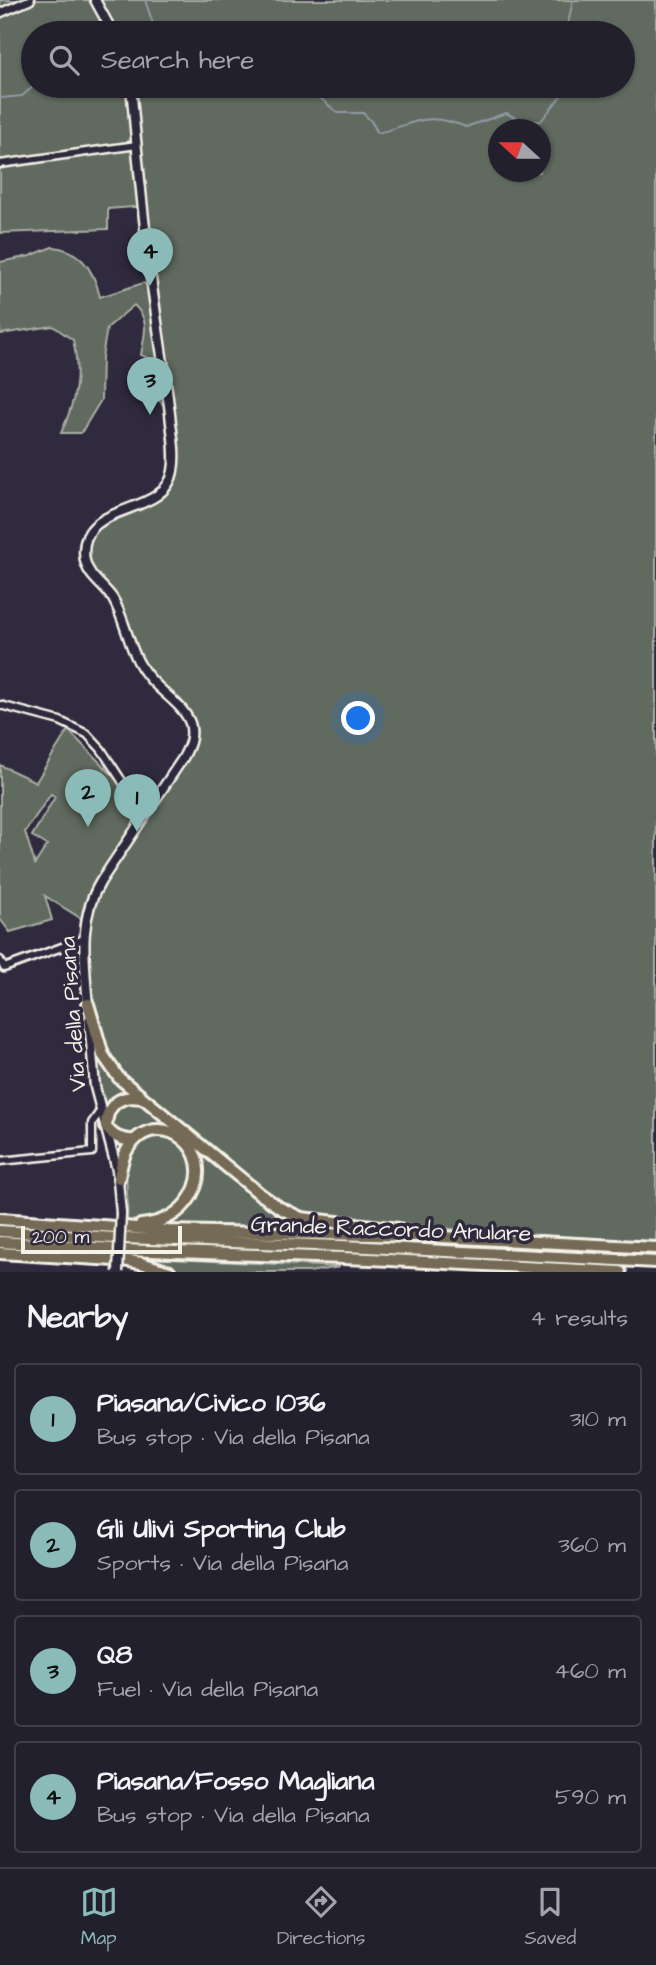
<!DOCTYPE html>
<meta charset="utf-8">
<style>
body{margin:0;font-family:"Architects Daughter",sans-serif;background:#2f2d3a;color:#f1f3f6}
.compass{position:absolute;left:488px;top:119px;width:63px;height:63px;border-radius:50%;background:#23202e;box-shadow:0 2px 5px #0004;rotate:291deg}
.scale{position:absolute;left:21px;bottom:18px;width:161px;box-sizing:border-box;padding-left:7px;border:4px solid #f4f1e8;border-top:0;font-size:19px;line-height:24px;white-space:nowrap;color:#f4f1e8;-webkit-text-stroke:5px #2f2a3d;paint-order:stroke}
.you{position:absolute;left:359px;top:719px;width:24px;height:24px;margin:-18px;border:5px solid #fff;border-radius:50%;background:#1a73e8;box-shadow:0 0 0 10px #1a73e833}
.badge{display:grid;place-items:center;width:46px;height:46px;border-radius:50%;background:#8bbbb9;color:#111;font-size:23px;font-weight:700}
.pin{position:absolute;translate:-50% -58px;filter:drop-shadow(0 2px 4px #0008)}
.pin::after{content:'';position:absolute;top:37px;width:24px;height:21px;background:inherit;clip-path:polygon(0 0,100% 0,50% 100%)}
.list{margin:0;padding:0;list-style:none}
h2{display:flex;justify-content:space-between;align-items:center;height:91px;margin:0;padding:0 28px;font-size:30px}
h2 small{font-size:23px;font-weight:400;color:#a3a3aa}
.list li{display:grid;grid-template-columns:46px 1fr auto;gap:21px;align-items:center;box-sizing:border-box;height:112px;margin:0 14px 14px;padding:0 14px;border:2px solid #403e4a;border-radius:7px}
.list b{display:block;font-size:26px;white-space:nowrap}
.list p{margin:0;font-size:23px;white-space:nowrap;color:#a3a3aa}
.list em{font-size:23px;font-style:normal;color:#a3a3aa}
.icon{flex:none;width:38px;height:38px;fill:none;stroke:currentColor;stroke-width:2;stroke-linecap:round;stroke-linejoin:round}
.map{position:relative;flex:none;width:656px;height:1272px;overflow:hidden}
.search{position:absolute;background:#23202e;box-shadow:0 2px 5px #0004;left:21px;right:21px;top:21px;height:77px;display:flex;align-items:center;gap:18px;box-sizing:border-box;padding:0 24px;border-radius:38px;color:#a3a3aa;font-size:26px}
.sheet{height:595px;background:#23202e}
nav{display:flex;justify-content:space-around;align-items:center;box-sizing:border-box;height:98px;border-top:2px solid #403e4a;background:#23202e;font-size:19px;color:#a3a3aa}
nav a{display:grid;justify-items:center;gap:4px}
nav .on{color:#8bbbb9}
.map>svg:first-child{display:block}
</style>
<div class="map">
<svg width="656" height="1272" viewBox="0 0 656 1272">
<rect width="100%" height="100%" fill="#2f2a3d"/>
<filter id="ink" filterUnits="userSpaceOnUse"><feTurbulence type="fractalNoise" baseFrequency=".0143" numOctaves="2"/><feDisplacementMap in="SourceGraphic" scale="14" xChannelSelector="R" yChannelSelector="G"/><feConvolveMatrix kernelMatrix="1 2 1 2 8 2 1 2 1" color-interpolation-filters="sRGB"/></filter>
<g filter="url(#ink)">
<g fill="#606b5f" stroke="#aaaea4" stroke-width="2" fill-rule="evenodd">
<path d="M0 0H656V1242L482 1232 314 1215 276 1201 123 1078 102 1047 92 1007 88 930 94 901 184 763 195 737 194 723 187 711 144 665 116 598 93 571 88 557 90 542 98 528 114 516 156 501 169 488 176 431 146 206 108 209V229L0 233ZM33 33H623V86H33ZM498 130H540V172H498Z"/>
<path d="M52 247C81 249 94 270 100 297L143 283 148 286 166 407 160 402 155 361 141 355C144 335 151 321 134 305L107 328 102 357 101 400 81 433H61C76 400 81 376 73 340L53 326 0 334V262L30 256Z"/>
<path d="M68 730 128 791 144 818 82 919 45 896 52 920 10 932 0 919V765L36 782ZM51 794 55 797 32 836 47 845 35 864 25 832Z"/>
<path d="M97 1053 131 1093 117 1096 105 1107 99 1081Z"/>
<path d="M139 1101 178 1132C153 1134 95 1148 119 1103Z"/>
<path d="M151 1135C198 1130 207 1187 174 1210 161 1220 143 1222 127 1223 127 1213 128 1203 127 1194 126 1164 123 1152 151 1135Z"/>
<path d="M194 1146 273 1208 354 1227 162 1225 202 1175V1160Z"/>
<path d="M130 1257 340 1267 309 1272H181Z"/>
</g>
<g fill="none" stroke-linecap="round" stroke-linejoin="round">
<g stroke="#919ba6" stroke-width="2">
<path d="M145 0 156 33"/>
<path d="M566 33 573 0"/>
<path d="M254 86 296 88 320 98 338 113H363L371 121 378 133C417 123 425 111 466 127L506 113 524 122 541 121 569 86"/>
<path d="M0 98 22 96 34 86"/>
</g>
<defs>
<g id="minor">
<path d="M0 164 137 145"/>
<path d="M0 705 60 721 87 734 101 749 128 790 149 811"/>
<path d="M0 960 4 968 84 939"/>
<path d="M0 1161 92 1152V1123L101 1110"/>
</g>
<path id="tertiary" d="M0 13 30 0"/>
<g id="secondary">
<path d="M95 0 113 33"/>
<path d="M88 1007C85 964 77 920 101 881L183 758C189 747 194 736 190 723 183 704 160 692 148 676 129 654 127 623 113 599 104 585 89 578 85 561 74 499 165 520 173 471 176 455 173 438 171 423 167 384 160 346 155 307 144 234 138 160 131 86"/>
<path d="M89 1020 95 1087 117 1170 121 1213"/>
</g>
<g id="motorway">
<path d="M88 1004 103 1055 119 1078 260 1194 280 1208 301 1218 399 1229"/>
<path d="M135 1140C122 1141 114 1137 106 1127 106 1105 120 1094 141 1098"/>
<path d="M119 1178C121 1166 123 1153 132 1143 162 1108 218 1150 191 1196 180 1214 162 1223 141 1225"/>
<path d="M0 1219 116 1227"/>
<path d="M125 1227 168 1231 422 1236 656 1248"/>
<path d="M0 1231 115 1238"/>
<path d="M124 1238 367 1247 656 1262"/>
<path d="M0 1242 114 1249"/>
<path d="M123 1250 370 1259 620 1272"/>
<path d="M0 1253 115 1260"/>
<path d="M123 1260 141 1263 170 1272"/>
</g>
</defs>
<use href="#minor" stroke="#f4f1e8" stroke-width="11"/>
<use href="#tertiary" stroke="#f4f1e8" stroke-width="12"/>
<use href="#secondary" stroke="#f4f1e8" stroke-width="13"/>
<use href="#motorway" stroke="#f4f1e8" stroke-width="16"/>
<use href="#minor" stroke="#2f2a3d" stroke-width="6"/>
<use href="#tertiary" stroke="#2f2a3d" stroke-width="7"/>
<use href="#secondary" stroke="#2f2a3d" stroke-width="8"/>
<use href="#motorway" stroke="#746b55" stroke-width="10"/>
<defs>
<path id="secondary-bridge" d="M118 1272 121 1213"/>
</defs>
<use href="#secondary-bridge" stroke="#f4f1e8" stroke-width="13" stroke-linecap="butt"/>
<use href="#secondary-bridge" stroke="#2f2a3d" stroke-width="8"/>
</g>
</g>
<g text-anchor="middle" stroke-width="7" stroke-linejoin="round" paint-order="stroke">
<g font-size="23" fill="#f4f1e8" stroke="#2f2a3d">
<text transform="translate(72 1014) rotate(-94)" y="8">Via della Pisana</text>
<text transform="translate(391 1228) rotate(2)" y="8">Grande Raccordo Anulare</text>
</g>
</g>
</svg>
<svg class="compass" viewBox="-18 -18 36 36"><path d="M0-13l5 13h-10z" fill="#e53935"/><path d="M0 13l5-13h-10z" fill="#a3a3aa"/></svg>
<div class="scale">200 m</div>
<div class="you"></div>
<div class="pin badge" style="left:137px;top:832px">1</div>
<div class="pin badge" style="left:88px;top:827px">2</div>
<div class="pin badge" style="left:150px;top:415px">3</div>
<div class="pin badge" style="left:150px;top:286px">4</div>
<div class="search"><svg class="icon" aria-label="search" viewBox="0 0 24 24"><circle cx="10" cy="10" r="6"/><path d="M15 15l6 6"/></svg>Search here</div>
</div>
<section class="sheet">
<h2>Nearby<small>4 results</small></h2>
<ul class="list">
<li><span class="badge">1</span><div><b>Piasana/Civico 1036</b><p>Bus stop · Via della Pisana</p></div><em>310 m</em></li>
<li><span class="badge">2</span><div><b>Gli Ulivi Sporting Club</b><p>Sports · Via della Pisana</p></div><em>360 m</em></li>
<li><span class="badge">3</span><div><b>Q8</b><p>Fuel · Via della Pisana</p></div><em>460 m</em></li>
<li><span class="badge">4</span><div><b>Piasana/Fosso Magliana</b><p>Bus stop · Via della Pisana</p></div><em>590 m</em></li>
</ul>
</section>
<nav>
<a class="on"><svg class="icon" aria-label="map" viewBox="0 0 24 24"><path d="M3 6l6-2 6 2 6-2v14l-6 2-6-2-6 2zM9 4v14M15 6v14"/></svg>Map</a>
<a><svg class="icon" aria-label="directions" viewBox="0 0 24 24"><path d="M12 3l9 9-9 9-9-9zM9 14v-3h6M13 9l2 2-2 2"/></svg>Directions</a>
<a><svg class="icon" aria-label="saved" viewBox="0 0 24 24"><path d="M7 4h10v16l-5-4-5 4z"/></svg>Saved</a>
</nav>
